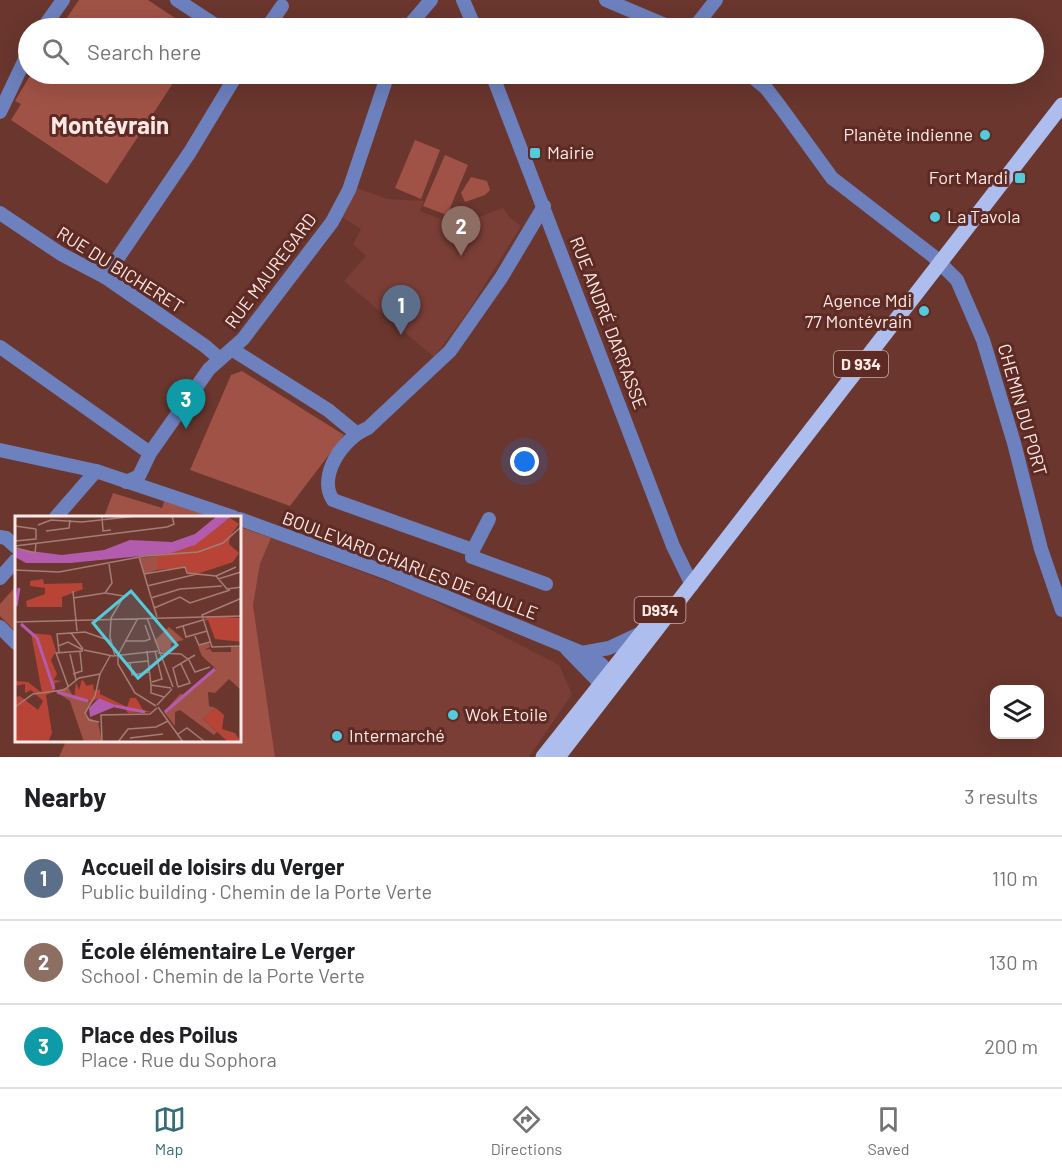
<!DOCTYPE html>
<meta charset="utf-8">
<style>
body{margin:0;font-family:Barlow,sans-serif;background:#f6f6f6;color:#202124}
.controls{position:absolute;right:18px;bottom:18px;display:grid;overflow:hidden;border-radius:12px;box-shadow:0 6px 24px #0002}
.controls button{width:54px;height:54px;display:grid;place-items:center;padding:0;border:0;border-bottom:2px solid #e0e0e0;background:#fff;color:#202124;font:30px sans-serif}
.you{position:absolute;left:525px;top:462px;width:21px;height:21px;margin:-15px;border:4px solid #fff;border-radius:50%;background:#1a73e8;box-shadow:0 0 0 9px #1a73e833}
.badge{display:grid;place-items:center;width:39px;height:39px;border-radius:50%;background:#376d77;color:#fff;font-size:20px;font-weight:700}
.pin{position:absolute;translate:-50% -50px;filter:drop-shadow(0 2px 3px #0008)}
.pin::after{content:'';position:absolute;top:32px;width:21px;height:18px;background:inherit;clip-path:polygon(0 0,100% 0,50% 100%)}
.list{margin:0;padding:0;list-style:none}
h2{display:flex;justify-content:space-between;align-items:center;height:78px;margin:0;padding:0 24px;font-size:26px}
h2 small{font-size:20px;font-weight:400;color:#757577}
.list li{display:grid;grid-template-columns:39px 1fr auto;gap:18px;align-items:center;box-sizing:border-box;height:84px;padding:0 24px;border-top:2px solid #e0e0e0}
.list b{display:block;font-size:22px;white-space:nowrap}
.list p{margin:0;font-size:20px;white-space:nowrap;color:#757577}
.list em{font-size:20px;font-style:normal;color:#757577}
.icon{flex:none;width:33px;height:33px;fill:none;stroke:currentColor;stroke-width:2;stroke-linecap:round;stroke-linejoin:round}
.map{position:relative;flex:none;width:1062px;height:757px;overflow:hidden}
.search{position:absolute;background:#fff;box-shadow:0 6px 24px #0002;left:18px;right:18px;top:18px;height:66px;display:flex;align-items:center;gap:15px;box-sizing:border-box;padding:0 21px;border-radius:33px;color:#757577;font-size:22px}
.sheet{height:330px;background:#fff}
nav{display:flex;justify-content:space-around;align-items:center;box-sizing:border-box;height:84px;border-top:2px solid #e0e0e0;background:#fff;font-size:16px;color:#757577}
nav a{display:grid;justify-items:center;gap:3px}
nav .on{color:#376d77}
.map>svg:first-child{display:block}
</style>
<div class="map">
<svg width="1062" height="757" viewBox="0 0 1062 757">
<rect width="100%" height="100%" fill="#6a362e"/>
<g fill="#7a3e36">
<path d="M357 188 387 199 424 201 420 211 460 227 463 223 503 208 510 218 521 226 469 310 434 357 344 281 366 256 353 244 361 229 342 217Z"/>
<path d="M271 538 421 594 559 665 572 694 529 757H275L253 605 260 564Z"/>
</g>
<g fill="#a15246">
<path d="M79 0H148L190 28H60Z"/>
<path d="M31 74H179L107 184 11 120 21 104 15 101Z"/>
<path d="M415 140 440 150 421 199 395 188Z"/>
<path d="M445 155 468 165 447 215 423 206Z"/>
<path d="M471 177 487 181 490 190 485 195 465 202 461 193Z"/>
<path d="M242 371 344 435 290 506 190 470 231 375Z"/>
<path d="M113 493 162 508 165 499 213 517H104Z"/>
<path d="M240 527 271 538 260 564 253 605 275 757H59L66 741 240 740Z"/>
<path d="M16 586V632L0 616V604Z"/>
</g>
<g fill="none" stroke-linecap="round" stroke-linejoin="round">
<g stroke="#6d81be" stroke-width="14">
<path d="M177 0 220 28"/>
<path d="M463 0 475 28"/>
<path d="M606 0 672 28"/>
<path d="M43 28 63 0"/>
<path d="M267 28 282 6"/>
<path d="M407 28 431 0"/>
<path d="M694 28 716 0"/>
<path d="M492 74 673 546 692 585"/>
<path d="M749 74 766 88 782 109 832 178 933 256 957 280 983 340 1014 443 1041 549 1062 610"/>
<path d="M0 112 28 53"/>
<path d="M544 206 501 278 450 351 368 428C343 438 317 476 333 500L473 550 472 557 546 584"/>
<path d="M0 213 61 254 105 277 205 346 220 359"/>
<path d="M105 277 190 152 237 74"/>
<path d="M0 347 150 453"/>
<path d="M233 350 328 410 356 433"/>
<path d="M0 450 96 471 233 517"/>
<path d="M126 482 139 476 150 453 209 369 243 339 332 222 349 190 388 74"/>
<path d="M56 517 96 471"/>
<path d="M240 519 388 573 592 657 602 665 612 683"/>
<path d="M0 537 6 538 16 547"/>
<path d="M473 550 489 519"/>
<path d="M0 578 16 560"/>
<path d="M0 627 16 643"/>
<path d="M567 649 600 683 611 685"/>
<path d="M582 653 609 648 641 633"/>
</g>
<g stroke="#acbdee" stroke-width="15">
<path d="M543 757 659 611"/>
<path d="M558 757 1062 105"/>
</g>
</g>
<g fill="#54cadd" stroke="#5e2b24" stroke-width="2">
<circle cx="985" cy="135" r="6"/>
<rect x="529" y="147" width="12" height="12" rx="3"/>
<rect x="1014" y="172" width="12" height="12" rx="3"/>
<circle cx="935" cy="217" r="6"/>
<circle cx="924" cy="311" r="6"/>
<circle cx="453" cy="715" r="6"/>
<circle cx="337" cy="736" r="6"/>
</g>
<g text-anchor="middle" stroke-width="6" stroke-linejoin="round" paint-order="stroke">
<g fill="#5e2b24" stroke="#cdafab" stroke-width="1.5">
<rect x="834" y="351" width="54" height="26" rx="4.5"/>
<rect x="634.5" y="597" width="51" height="26" rx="4.5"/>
</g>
<g font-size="16" font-weight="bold" fill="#fde8e5">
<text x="861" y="370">D 934</text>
<text x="660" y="616">D934</text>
</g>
<g font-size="18" fill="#fde8e5" stroke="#5e2b24" text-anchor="start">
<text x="973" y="141" text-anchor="end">Planète indienne</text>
<text x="547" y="159">Mairie</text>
<text x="1008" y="184" text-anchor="end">Fort Mardi</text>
<text x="947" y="223">La Tavola</text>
<text x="912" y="307" text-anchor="end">Agence Mdi<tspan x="912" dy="21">77 Montévrain</tspan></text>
<text x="465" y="721">Wok Etoile</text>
<text x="349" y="742">Intermarché</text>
</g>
<g font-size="18" fill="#fde8e5" stroke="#5e2b24">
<text transform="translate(120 270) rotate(32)" y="6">RUE DU BICHERET</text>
<text transform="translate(271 271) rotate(-53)" y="6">RUE MAUREGARD</text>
<text transform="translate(608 323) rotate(69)" y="6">RUE ANDRÉ DARRASSE</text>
<text transform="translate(1022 410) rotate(74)" y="6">CHEMIN DU PORT</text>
<text transform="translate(410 566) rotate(21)" y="6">BOULEVARD CHARLES DE GAULLE</text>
</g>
<g font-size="24" font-weight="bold" fill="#fde8e5" stroke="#5e2b24">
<text x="110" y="134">Montévrain</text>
</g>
</g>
<g transform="translate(15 516)">
<rect width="226" height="226" fill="#6a362e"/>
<path d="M142 40V54L129 58 124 42ZM154 111 169 124 156 127 155 136H147L139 125ZM194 127 195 131 189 134 195 133 197 136H216V130L226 131V174L214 163 200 177 193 176 194 190 201 192 188 203 202 216 199 219 165 194 160 196V210L149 196 165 178 171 179 201 153 187 140 183 130ZM53 171 59 182 76 186 70 200 83 206 87 226H69L55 185 40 175Z" fill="#a15246"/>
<path d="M215 2 224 8 215 20 214 28 224 37 218 46 182 58 172 57 171 52 142 54V40L136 37 175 31ZM28 63 29 68 67 67 68 73 47 81V91H12L11 85 30 78V72L15 70V65ZM192 100 226 102V126L200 123 193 104 189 105ZM16 117 36 119 41 135 36 144 42 158 39 164 47 165 40 167V175L31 179 37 217 33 226H0V181L5 180 23 194 28 185 16 174 10 177V168L0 170V165L13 166 27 177ZM67 163 72 170 78 168 79 175 85 173V178L112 191 115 182H121L128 194 137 196 113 197 109 191 102 192 84 182 76 186 59 182 61 166 64 174ZM201 192 209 199 207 213 220 217 226 226 212 225 188 203Z" fill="#b74436"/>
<path d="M202 0H217L180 29 156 37 55 47H11L0 41V33L47 39 89 34 115 24 157 26 180 18ZM84 182 102 190 75 201 74 192Z" fill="#b35cae"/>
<path fill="none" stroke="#b35cae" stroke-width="3" d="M1 90 4 72M6 108 22 122 39 173M42 176 73 185M100 190 130 196M150 196 200 153"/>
<path fill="none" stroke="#a57d77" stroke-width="1.5" d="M87 0 88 15 96 14M23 9 36 4 67 6 122 0M0 10 21 13M31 15 54 12 55 4M0 25 21 23V13M0 30 152 11 159 8 157 0M1 32 20 37 21 28M124 41 142 101M94 48 97 67 90 77 109 80 96 102 95 121 100 140M0 54 44 56 130 40 183 36 208 27 227 10M129 58 170 51 172 57 201 60 212 73 227 71M201 60 221 51M203 63 226 56M132 70 182 58M58 75 62 115M58 82 90 77M136 82 165 73 207 70M227 82 187 99 197 131 227 130M139 92 165 81 175 87 215 74M123 102 103 139V148L120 177 141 190M132 102 158 171M0 106 227 100M130 109 135 123 130 125M168 110 171 121 192 115M161 112 188 104M56 117 68 133M179 118 184 129 195 126M111 125H130M43 130 53 126 68 134M69 134 98 140 143 135M132 135 136 169 156 172M44 136 42 118 70 116 96 125M143 137 166 138 174 144M55 138 61 164M174 144 180 156 195 151M112 147 133 145M115 147 117 159 135 156M58 158 67 155 65 136M85 158 95 140M137 166 147 163 140 135M136 169V177L149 181M53 170 41 137 68 135M163 171 158 152 180 139M163 171 175 167 166 148M142 189 157 173M0 191 18 178 49 174 64 162 85 158M143 191 168 226M84 206 74 204 70 197 80 180 85 158M163 218 172 212 190 226M115 222 148 218M87 226 86 199 135 198 142 192M103 226 113 213 141 211 153 205"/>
<path fill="#54cadd" fill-opacity="0.15" stroke="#54cadd" stroke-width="3" d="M116 75 162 129 123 162 78 107Z"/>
<rect width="226" height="226" fill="none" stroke="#fde8e5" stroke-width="3"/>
</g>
</svg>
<div class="controls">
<button><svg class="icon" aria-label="layers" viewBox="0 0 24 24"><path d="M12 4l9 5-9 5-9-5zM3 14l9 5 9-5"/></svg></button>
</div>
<div class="you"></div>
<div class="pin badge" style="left:401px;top:335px;background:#5c6f8a">1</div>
<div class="pin badge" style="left:461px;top:256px;background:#8d6e63">2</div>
<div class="pin badge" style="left:186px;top:429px;background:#0f9aa8">3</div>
<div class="search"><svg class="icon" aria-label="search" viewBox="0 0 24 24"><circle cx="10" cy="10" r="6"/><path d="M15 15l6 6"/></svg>Search here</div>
</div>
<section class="sheet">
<h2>Nearby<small>3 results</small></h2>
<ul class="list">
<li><span class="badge" style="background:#5c6f8a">1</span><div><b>Accueil de loisirs du Verger</b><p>Public building · Chemin de la Porte Verte</p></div><em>110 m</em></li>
<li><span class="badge" style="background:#8d6e63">2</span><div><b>École élémentaire Le Verger</b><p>School · Chemin de la Porte Verte</p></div><em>130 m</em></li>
<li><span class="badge" style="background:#0f9aa8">3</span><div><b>Place des Poilus</b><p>Place · Rue du Sophora</p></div><em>200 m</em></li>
</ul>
</section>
<nav>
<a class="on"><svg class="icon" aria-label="map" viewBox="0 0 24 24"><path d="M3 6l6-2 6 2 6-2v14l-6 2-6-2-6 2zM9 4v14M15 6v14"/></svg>Map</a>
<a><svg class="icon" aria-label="directions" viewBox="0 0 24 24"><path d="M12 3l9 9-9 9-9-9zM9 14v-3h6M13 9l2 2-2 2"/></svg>Directions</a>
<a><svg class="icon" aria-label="saved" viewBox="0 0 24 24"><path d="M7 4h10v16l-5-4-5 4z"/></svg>Saved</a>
</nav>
